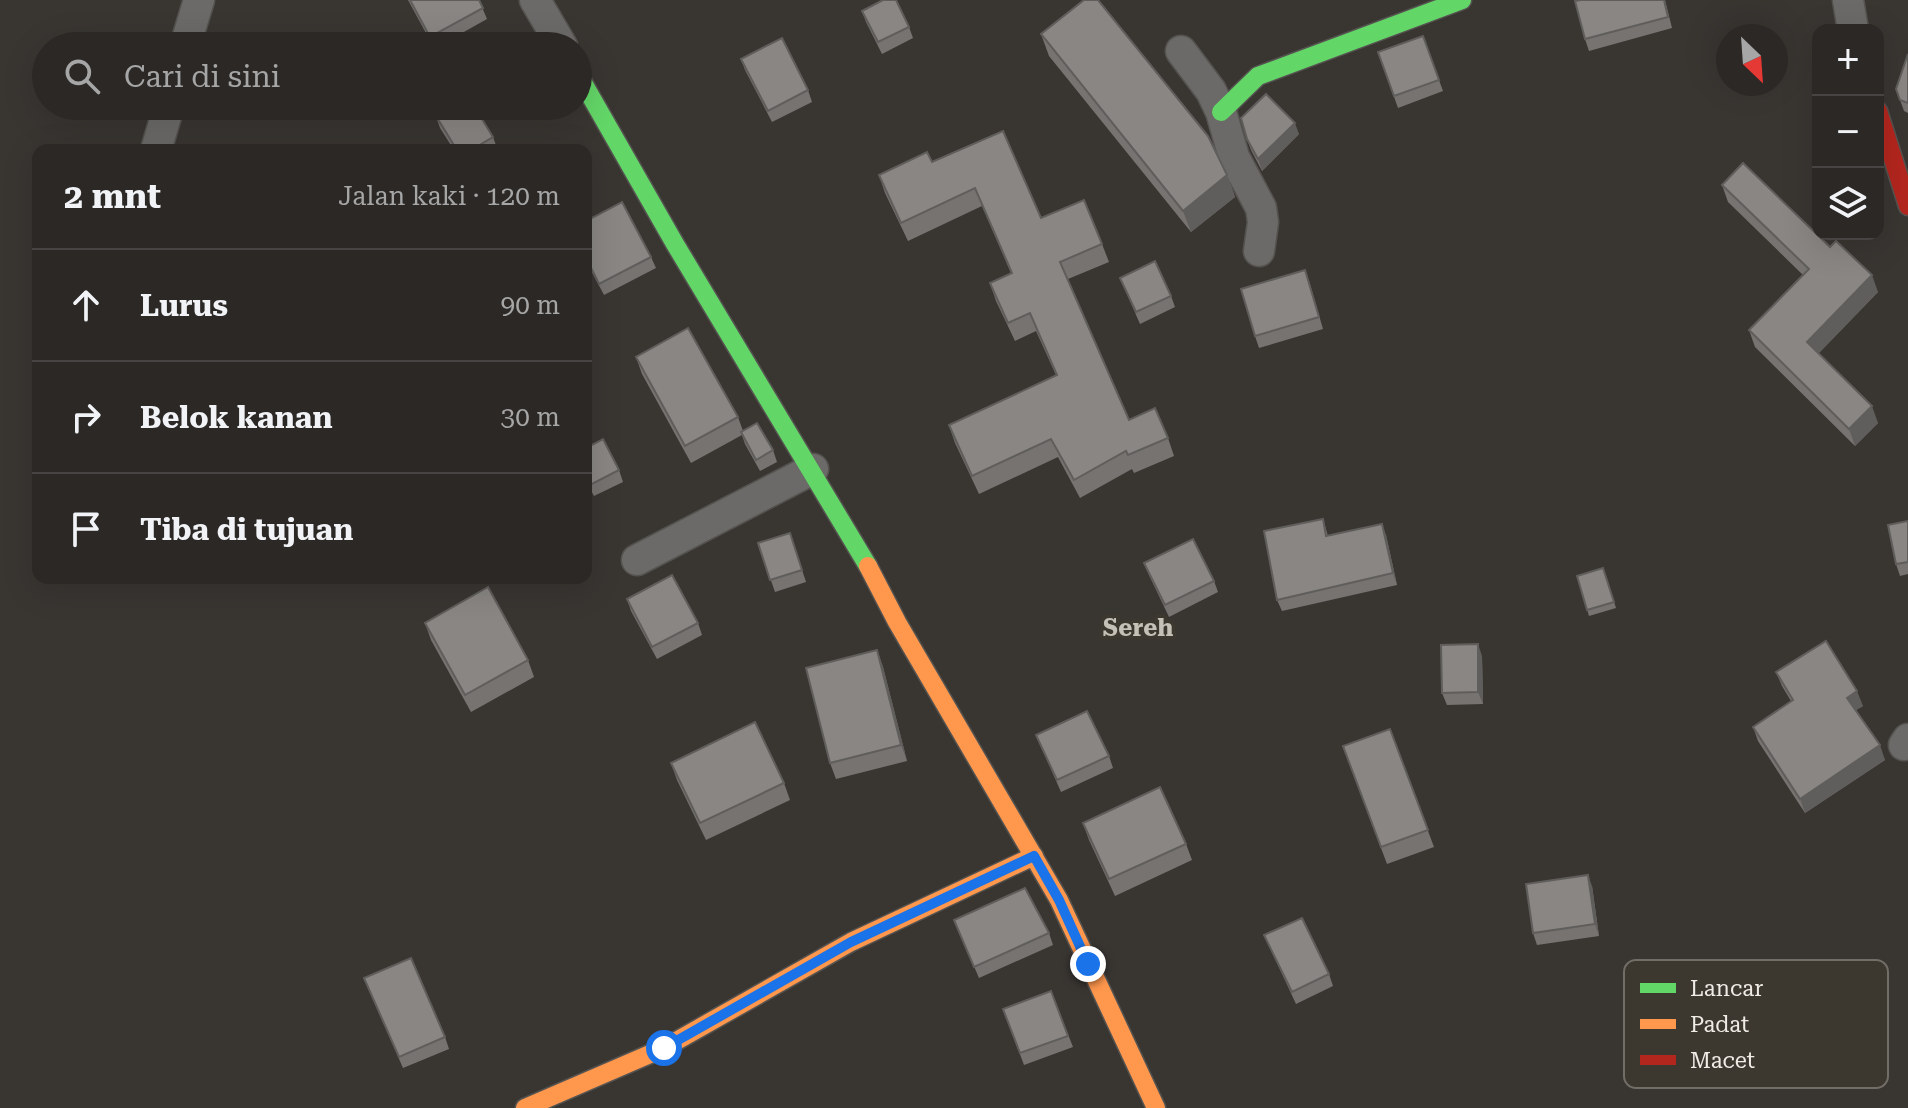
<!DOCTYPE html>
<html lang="id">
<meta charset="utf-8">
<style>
body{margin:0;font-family:"Roboto Serif",serif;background:#33302e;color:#f1f3f6}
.controls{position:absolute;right:24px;top:24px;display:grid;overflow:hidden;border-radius:16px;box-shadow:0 8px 32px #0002}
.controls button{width:72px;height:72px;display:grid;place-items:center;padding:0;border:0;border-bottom:2px solid #474443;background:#2b2826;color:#f1f3f6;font:40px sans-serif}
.compass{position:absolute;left:1716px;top:24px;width:72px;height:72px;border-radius:50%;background:#2b2826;box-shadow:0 8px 32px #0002;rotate:155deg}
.stop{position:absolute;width:24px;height:24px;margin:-18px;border:6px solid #1a73e8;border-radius:50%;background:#fff}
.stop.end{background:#1a73e8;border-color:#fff;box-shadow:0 2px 8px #0008}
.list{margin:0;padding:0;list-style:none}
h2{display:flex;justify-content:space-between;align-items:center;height:104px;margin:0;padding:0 32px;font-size:34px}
h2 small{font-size:26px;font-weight:400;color:#a6a6a7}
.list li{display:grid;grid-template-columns:52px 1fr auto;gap:24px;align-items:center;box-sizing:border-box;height:112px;padding:0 32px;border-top:2px solid #474443}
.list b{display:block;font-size:30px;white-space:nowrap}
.list em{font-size:26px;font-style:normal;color:#a6a6a7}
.icon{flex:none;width:44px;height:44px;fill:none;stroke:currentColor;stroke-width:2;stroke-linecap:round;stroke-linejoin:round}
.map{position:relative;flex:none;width:1908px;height:1108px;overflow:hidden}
.search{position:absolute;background:#2b2826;box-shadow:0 8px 32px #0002;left:32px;top:32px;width:560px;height:88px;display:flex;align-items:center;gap:20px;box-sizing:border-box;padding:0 28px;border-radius:44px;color:#a6a6a7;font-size:30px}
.panel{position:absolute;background:#2b2826;box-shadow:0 8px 32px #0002;left:32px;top:144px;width:560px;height:440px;border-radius:16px}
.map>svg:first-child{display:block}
</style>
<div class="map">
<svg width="1908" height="1108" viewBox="0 0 1908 1108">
<rect width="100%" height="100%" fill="#393632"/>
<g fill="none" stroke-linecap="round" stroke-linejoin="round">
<defs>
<g id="street">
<path d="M535 0 562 46"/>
<path d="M1848 0 1853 30"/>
<path d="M185 46 199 0"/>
<path d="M1181 51 1211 91 1221 112 1234 157 1261 208 1263 222 1259 251"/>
<path d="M156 150 169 106"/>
<path d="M637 560 813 469"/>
<path d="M1904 745 1908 739"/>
</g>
<g id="fast">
<path d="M578 74 675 244 868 566"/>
<path d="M1221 112 1258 76 1462 0"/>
</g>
<g id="slow">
<path d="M868 566 897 622 1059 900 1156 1108"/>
<path d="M525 1108 664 1048 851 942 1034 856"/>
</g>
<path id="jam" d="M1878 111 1908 206"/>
</defs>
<use href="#street" stroke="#555350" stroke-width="33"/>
<use href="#fast" stroke="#555350" stroke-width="21"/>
<use href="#slow" stroke="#555350" stroke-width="21"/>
<use href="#jam" stroke="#555350" stroke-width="21"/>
<use href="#street" stroke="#6b6a68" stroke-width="30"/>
<use href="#fast" stroke="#63d668" stroke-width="18"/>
<use href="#slow" stroke="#ff974d" stroke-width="18"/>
<use href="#jam" stroke="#b3261e" stroke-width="18"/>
</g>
<g fill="#767371">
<path d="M408 0H479L487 19 439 46H433Z"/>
<path d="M1581 0H1665L1672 28 1589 51 1585 39Z"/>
<path d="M862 11 909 27 913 38 882 54 866 22Z"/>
<path d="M1041 34 1227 175 1235 197 1191 232 1049 56Z"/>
<path d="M1423 36 1443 91 1398 108 1378 52Z"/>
<path d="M1908 54V113L1904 111 1896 89Z"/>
<path d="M741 59 808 90 812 102 772 122 745 70Z"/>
<path d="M436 116 493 137 497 148 494 150H454L440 128Z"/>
<path d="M1299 134 1262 171 1251 150 1247 139Z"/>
<path d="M932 162 1041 218 1102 244 1109 262 1068 279 1129 420 1168 438 1174 456 1134 473 1132 469 1080 498 1058 457 979 494 955 443 949 425 1056 375 1036 331 1015 341 996 301 990 283 1011 273 982 206 908 241 885 193 879 175Z"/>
<path d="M1722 185 1830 247 1878 292 1818 354 1878 423 1855 446 1755 347 1749 330 1803 275 1728 202Z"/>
<path d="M586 221 651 257 656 268 604 295 586 261Z"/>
<path d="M1120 278 1171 296 1175 307 1140 324Z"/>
<path d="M1309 281 1323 329 1259 348 1255 336Z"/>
<path d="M636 357 738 417 743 431 773 450 777 462 760 471 745 444 742 435 691 463 642 374Z"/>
<path d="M586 448 619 470 623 482 594 496 586 481Z"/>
<path d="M1323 519 1328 536 1386 535 1397 585 1282 611 1277 600Z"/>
<path d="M1908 521V574L1900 576 1896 564Z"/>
<path d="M790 533 806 582 775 592 758 543Z"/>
<path d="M1144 563 1214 581 1218 592 1169 617 1149 575Z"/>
<path d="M1603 568 1616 608 1589 616 1577 576Z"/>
<path d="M627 599 698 623 702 635 657 659 631 611Z"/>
<path d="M425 623 528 660 534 677 471 712 431 640Z"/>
<path d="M877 650 883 667 907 761 836 779 830 763Z"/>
<path d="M1482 656 1483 704 1447 705 1442 693Z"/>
<path d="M1776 672 1863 706 1856 710 1885 760 1805 813 1758 741 1753 727 1791 701 1782 686Z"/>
<path d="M1390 729 1434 847 1387 864 1343 746Z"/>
<path d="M1036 735 1109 756 1113 768 1061 792Z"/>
<path d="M671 763 784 783 790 800 706 840 677 780Z"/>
<path d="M1083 823 1186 844 1192 860 1115 896 1089 840Z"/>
<path d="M1592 886 1599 936 1537 945 1533 933Z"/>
<path d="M954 920 1049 933 1053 945 979 978Z"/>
<path d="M1264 935 1329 974 1333 986 1296 1004Z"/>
<path d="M364 978 445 1037 449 1049 403 1068Z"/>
<path d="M1051 991 1073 1047 1024 1065 1003 1009Z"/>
</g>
<g fill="#605e5c">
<path d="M1295 123 1299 134 1262 171 1258 159Z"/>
<path d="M1227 175 1235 197 1191 232 1183 211Z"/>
<path d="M1872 275 1878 292 1813 359 1807 342Z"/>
<path d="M1872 406 1878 423 1855 446 1849 429Z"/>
<path d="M1382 524 1386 535 1397 585 1393 573Z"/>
<path d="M1478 644 1482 656 1483 704 1478 692Z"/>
<path d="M877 650 883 667 907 761 901 745Z"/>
<path d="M1857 691 1863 706 1853 712 1847 698Z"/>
<path d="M1880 745 1885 760 1805 813 1800 799Z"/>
<path d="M1588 875 1592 886 1599 936 1595 924Z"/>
</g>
<g fill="#898683" stroke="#605e5c" stroke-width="2">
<path d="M410 0H479L483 8 430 37Z"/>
<path d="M883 0H896L909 27 878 42 862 11Z"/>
<path d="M1084 0H1098L1208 136 1227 175 1183 211 1041 34Z"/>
<path d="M1581 0H1664L1668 17 1585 39 1575 1Z"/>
<path d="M1423 36 1439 80 1394 96 1378 52Z"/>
<path d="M782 38 808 90 768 111 741 59Z"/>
<path d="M1908 54V103L1900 100 1896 89Z"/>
<path d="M1266 94 1295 123 1258 159 1247 139 1241 118Z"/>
<path d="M453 106H474L493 137 471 150H457L436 116Z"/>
<path d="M1003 131 1041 218 1084 200 1102 244 1060 262 1129 420 1155 408 1168 438 1128 455 1126 451 1074 480 1051 439 972 476 949 425 1057 375 1030 313 1008 323 990 283 1012 273 975 188 901 223 879 175 927 152 932 162Z"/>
<path d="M1743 163 1830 247 1836 241 1872 275 1807 342 1872 406 1849 429 1749 330 1809 269 1722 185Z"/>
<path d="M622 202 651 257 599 284 586 258V221Z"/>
<path d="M1155 261 1171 296 1136 312 1120 278Z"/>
<path d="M1305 270 1319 317 1255 336 1241 289Z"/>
<path d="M688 328 738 417 685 446 636 357Z"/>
<path d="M757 423 773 450 756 460 741 432Z"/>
<path d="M603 439 619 470 590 485 586 478V448Z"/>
<path d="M1323 519 1326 536 1382 524 1393 573 1277 600 1264 531Z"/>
<path d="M1908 521V562L1896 564 1888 525Z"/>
<path d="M790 533 802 570 770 580 758 543Z"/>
<path d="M1193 539 1214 581 1165 605 1144 563Z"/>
<path d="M1603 568 1614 602 1587 610 1577 576Z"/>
<path d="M672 575 698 623 652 647 627 599Z"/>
<path d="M488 587 528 660 465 695 425 623Z"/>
<path d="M1826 641 1857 691 1847 698 1880 745 1800 799 1753 727 1793 700 1776 672Z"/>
<path d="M1478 644V692L1442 693 1441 645Z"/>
<path d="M877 650 901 745 830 763 806 668Z"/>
<path d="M1087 711 1109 756 1057 780 1036 735Z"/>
<path d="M755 722 784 783 700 823 671 763Z"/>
<path d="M1390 729 1428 830 1381 847 1343 746Z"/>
<path d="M1160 787 1186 844 1109 879 1083 823Z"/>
<path d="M1588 875 1595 924 1533 933 1526 884Z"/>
<path d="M1025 888 1049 933 974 967 954 920Z"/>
<path d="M1302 918 1329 974 1292 992 1264 935Z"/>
<path d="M411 958 445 1037 399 1057 364 978Z"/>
<path d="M1051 991 1068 1036 1020 1053 1003 1009Z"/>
</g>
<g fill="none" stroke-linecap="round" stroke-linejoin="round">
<path stroke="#1a73e8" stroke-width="10" d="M664 1048 851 942 1034 856 1059 900 1088 964"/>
</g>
<g text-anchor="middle" stroke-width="8" stroke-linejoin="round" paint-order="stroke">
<g font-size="24" font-weight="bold" fill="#c6c1b7" stroke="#3c372f">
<text x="1138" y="636">Sereh</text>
</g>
</g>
<rect x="1624" y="960" width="264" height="128" rx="12" fill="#3c372f" stroke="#726d66" stroke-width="2"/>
<rect x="1640" y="983" width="36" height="10" fill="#63d668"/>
<rect x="1640" y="1019" width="36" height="10" fill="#ff974d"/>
<rect x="1640" y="1055" width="36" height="10" fill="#b3261e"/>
<g font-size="22" fill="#efece7">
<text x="1690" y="996">Lancar</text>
<text x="1690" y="1032">Padat</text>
<text x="1690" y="1068">Macet</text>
</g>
</svg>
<div class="controls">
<button>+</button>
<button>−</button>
<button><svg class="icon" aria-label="layers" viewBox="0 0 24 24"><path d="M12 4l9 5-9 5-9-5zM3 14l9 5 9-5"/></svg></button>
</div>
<svg class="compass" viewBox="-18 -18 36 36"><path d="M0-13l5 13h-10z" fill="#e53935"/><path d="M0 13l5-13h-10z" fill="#a6a6a7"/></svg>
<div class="stop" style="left:664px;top:1048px"></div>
<div class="stop end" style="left:1088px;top:964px"></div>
<div class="search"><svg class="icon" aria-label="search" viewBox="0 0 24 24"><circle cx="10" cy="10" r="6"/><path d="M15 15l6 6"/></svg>Cari di sini</div>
<section class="panel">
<h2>2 mnt<small>Jalan kaki · 120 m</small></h2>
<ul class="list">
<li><svg class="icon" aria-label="ahead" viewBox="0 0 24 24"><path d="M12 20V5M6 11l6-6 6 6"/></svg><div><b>Lurus</b></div><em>90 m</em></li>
<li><svg class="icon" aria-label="right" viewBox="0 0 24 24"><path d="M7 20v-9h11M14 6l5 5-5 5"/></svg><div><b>Belok kanan</b></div><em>30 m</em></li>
<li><svg class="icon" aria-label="arrive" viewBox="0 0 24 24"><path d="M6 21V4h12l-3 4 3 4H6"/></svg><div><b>Tiba di tujuan</b></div></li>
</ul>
</section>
</div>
